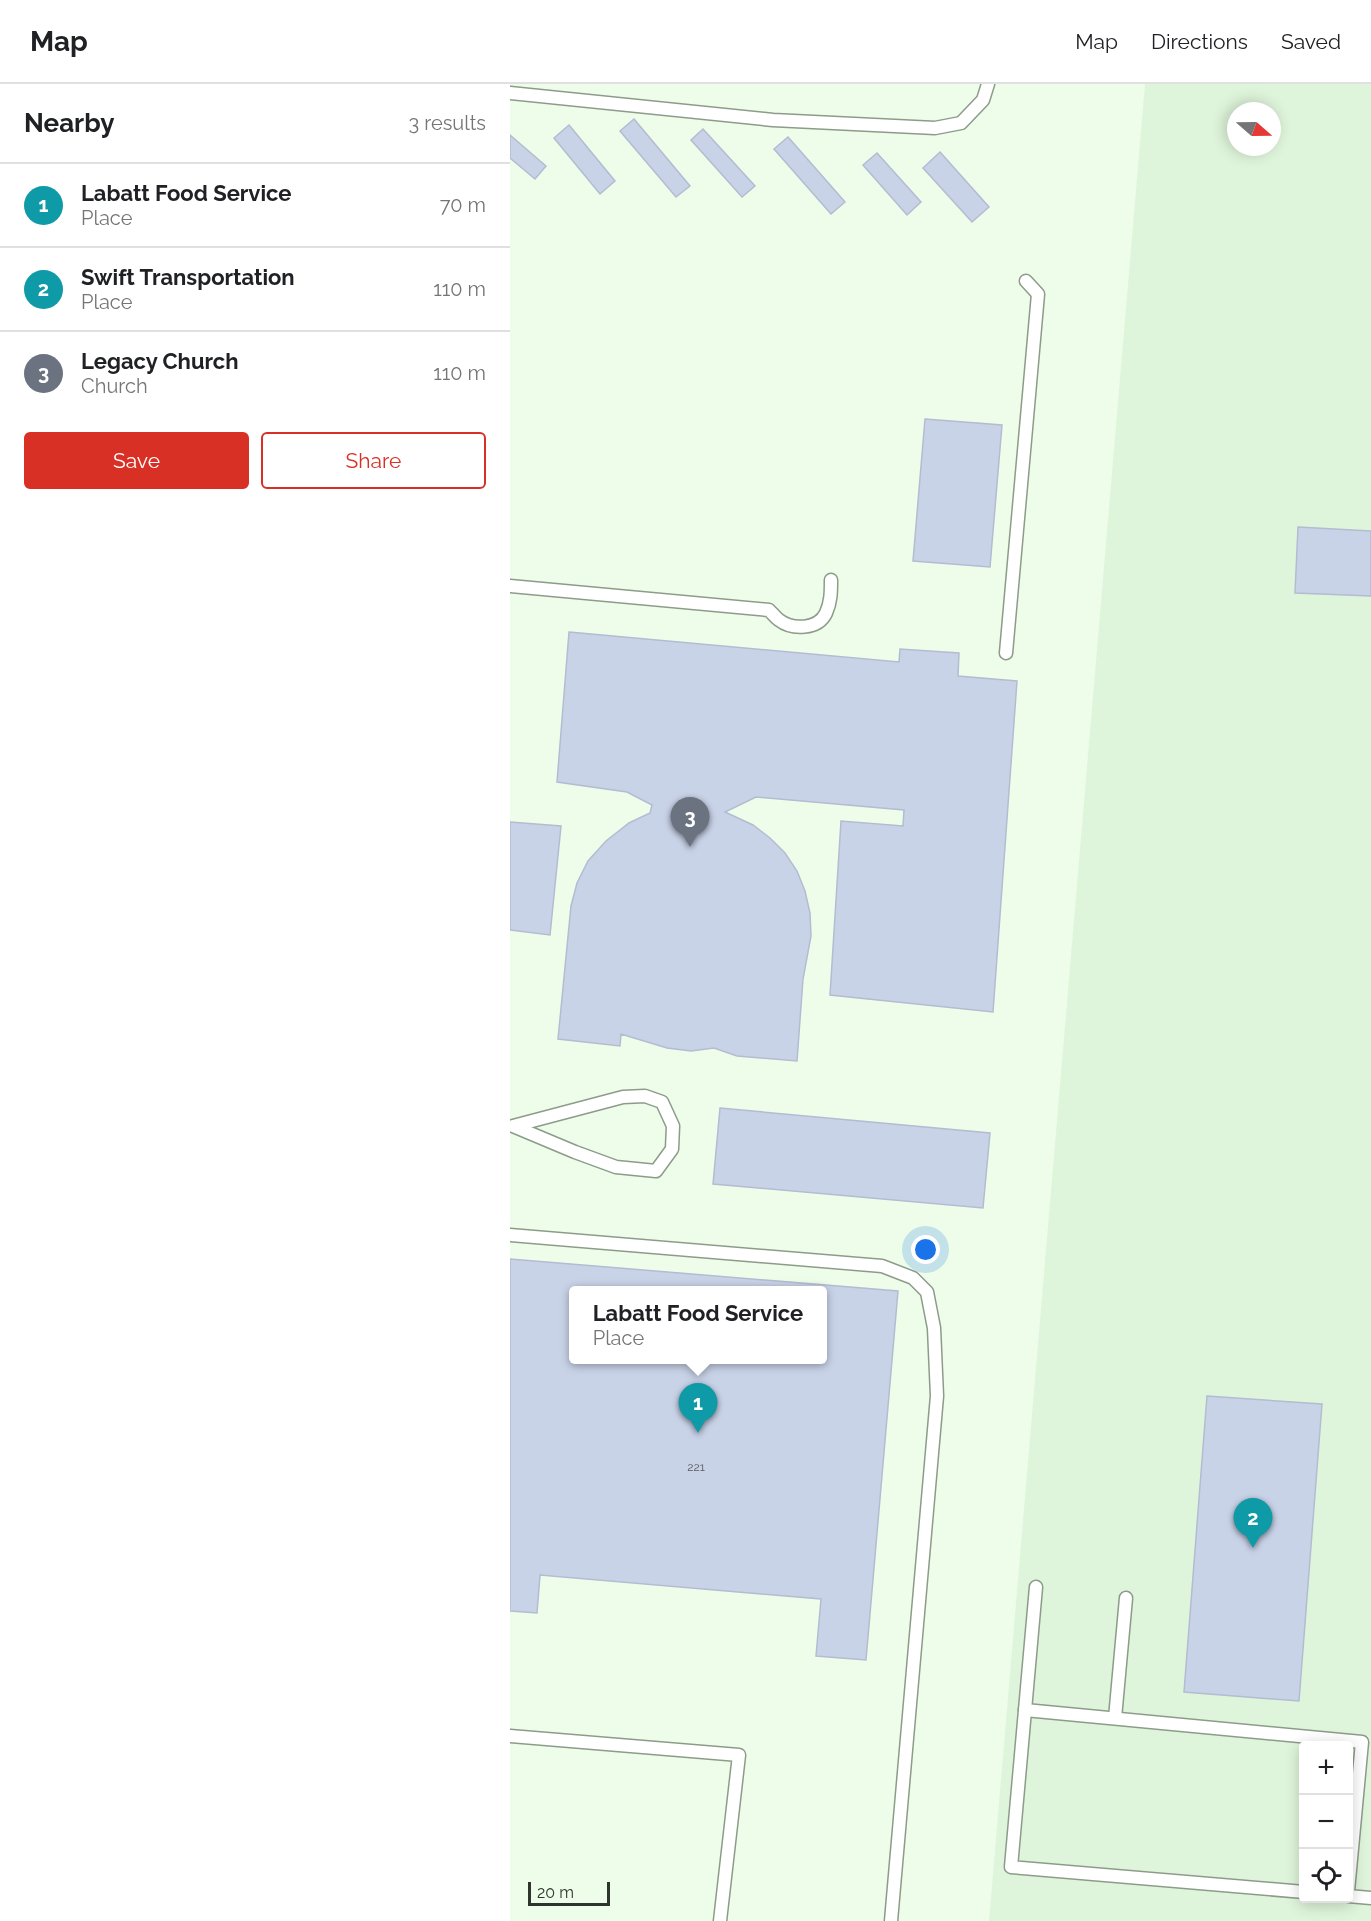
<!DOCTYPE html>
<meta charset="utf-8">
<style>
body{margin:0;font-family:Raleway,sans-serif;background:#f6f6f6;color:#202124}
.controls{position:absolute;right:18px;bottom:18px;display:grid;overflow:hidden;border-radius:6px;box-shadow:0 3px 15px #0003}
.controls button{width:54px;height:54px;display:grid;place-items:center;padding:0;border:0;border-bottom:2px solid #e0e0e0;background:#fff;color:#202124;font:30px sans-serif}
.compass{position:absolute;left:717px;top:18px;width:54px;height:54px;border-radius:50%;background:#fff;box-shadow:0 3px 15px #0003;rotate:110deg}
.scale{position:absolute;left:18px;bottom:15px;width:82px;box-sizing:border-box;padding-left:6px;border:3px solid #2f352d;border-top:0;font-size:16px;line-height:21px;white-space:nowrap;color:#2f352d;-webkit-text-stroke:4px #edfdea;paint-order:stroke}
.you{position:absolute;left:416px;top:1166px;width:21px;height:21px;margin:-15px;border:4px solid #fff;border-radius:50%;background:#1a73e8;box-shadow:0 0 0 9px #1a73e833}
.badge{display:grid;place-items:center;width:39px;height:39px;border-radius:50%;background:#d93025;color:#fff;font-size:20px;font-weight:700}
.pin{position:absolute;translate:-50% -50px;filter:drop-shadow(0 2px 3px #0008)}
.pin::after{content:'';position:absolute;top:32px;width:21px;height:18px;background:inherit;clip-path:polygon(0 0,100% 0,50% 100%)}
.popup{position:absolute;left:59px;top:1202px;width:258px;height:78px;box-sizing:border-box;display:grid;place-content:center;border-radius:6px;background:#fff;filter:drop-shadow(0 2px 4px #0005);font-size:20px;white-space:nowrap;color:#757577}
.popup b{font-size:22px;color:#202124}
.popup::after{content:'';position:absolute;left:50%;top:100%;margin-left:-12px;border:12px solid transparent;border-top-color:#fff}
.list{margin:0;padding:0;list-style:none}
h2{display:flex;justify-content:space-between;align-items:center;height:78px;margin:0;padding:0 24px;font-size:26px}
h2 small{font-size:20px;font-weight:400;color:#757577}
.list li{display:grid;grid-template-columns:39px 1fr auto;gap:18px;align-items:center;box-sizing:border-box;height:84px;padding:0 24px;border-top:2px solid #e0e0e0}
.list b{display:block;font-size:22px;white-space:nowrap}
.list p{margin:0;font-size:20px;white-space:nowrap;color:#757577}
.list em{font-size:20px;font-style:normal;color:#757577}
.actions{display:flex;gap:12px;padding:18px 24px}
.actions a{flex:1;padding:14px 0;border:2px solid #d93025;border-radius:6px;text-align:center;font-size:21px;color:#d93025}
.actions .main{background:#d93025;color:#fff}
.icon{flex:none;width:33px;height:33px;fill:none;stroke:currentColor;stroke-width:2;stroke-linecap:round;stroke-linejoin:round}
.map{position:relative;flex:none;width:861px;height:1837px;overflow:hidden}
header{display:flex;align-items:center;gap:36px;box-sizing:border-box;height:84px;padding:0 30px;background:#fff;border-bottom:2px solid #e0e0e0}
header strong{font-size:28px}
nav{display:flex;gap:33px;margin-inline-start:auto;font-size:21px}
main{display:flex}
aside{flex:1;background:#fff}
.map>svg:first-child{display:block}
</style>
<header>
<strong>Map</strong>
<nav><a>Map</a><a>Directions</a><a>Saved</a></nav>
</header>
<main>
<aside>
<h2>Nearby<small>3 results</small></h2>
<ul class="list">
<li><span class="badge" style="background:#0f9aa8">1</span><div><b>Labatt Food Service</b><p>Place</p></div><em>70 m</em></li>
<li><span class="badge" style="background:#0f9aa8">2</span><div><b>Swift Transportation</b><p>Place</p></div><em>110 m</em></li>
<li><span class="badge" style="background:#6b7280">3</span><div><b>Legacy Church</b><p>Church</p></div><em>110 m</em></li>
</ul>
<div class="actions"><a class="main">Save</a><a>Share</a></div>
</aside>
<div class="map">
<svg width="861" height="1837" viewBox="0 0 861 1837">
<rect width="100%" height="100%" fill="#edfdea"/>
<path fill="#dff5db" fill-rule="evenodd" d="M635 0H861V1837H479ZM726 27H762V63H726ZM794 1662H838V1814H794Z"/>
<g fill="#c9d3e8" stroke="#b3bcd1" stroke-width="1.5" fill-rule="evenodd">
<path d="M124 35 180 102 166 113 110 47Z"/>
<path d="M59 41 105 97 90 110 44 54Z"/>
<path d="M193 45 245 102 232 113 181 56Z"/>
<path d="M0 51 36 82 25 95 0 74Z"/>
<path d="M278 53 335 118 321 130 264 65Z"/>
<path d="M430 68 479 123 462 138 413 84Z"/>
<path d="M367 69 411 118 397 131 353 81Z"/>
<path d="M415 335 492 341 480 483 403 477Z"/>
<path d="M788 443 861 447V512L785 509Z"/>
<path d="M59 548 389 578 390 565 449 569 448 592 507 597 483 928 320 911 331 737 393 742 394 726 246 713 215 728 243 741 260 754 275 769 287 787 295 807 300 829 301 852 293 895 287 977 227 972 204 964 181 967 157 964 111 950 110 962 48 955 61 822 67 799 78 777 96 757 119 739 140 729 142 721 117 708 47 698Z"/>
<path d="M0 738 51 742 40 851 0 846Z"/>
<path d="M210 1024 480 1049 473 1124 203 1100Z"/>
<path d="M0 1175 388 1207 356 1576 306 1572 311 1515 30 1491 27 1529 0 1527ZM63 1206H312V1276H63Z"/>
<path d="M697 1312 812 1320 789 1617 674 1608Z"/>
</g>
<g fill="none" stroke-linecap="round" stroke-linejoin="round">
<defs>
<g id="service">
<path d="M0 9 263 36 425 44 451 39 473 16 478 0"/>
<path d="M0 502 259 526C262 529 265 533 269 536 282 546 308 546 316 529 321 518 321 508 321 496"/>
<path d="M496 569 528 210 516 197"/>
<path d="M135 1012 152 1018 163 1042 162 1065 146 1087 106 1083 65 1068 3 1042 113 1013Z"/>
<path d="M0 1151 372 1182 403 1194 417 1208 424 1244 427 1312 381 1837"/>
<path d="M526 1503 501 1783 794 1808"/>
<path d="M515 1626 852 1658 838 1807"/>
<path d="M605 1634 616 1514"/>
<path d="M0 1652 229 1671 210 1837"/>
<path d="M838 1812 861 1814"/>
</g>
</defs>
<use href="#service" stroke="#8d9c8a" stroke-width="15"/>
<use href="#service" stroke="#fff" stroke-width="12"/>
</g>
<g text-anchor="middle" stroke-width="5" stroke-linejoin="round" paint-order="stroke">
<g font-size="12" fill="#565c5c">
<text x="186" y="1387">221</text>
</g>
</g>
</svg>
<div class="controls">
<button>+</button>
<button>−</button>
<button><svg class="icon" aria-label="locate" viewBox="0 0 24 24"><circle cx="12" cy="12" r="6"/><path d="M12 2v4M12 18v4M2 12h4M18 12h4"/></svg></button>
</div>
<svg class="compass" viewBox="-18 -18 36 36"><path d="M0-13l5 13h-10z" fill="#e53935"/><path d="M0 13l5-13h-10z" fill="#757577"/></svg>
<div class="scale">20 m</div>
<div class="you"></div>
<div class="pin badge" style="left:188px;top:1349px;background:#0f9aa8">1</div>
<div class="popup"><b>Labatt Food Service</b>Place</div>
<div class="pin badge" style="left:743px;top:1464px;background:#0f9aa8">2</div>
<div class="pin badge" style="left:180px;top:763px;background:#6b7280">3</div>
</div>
</main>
